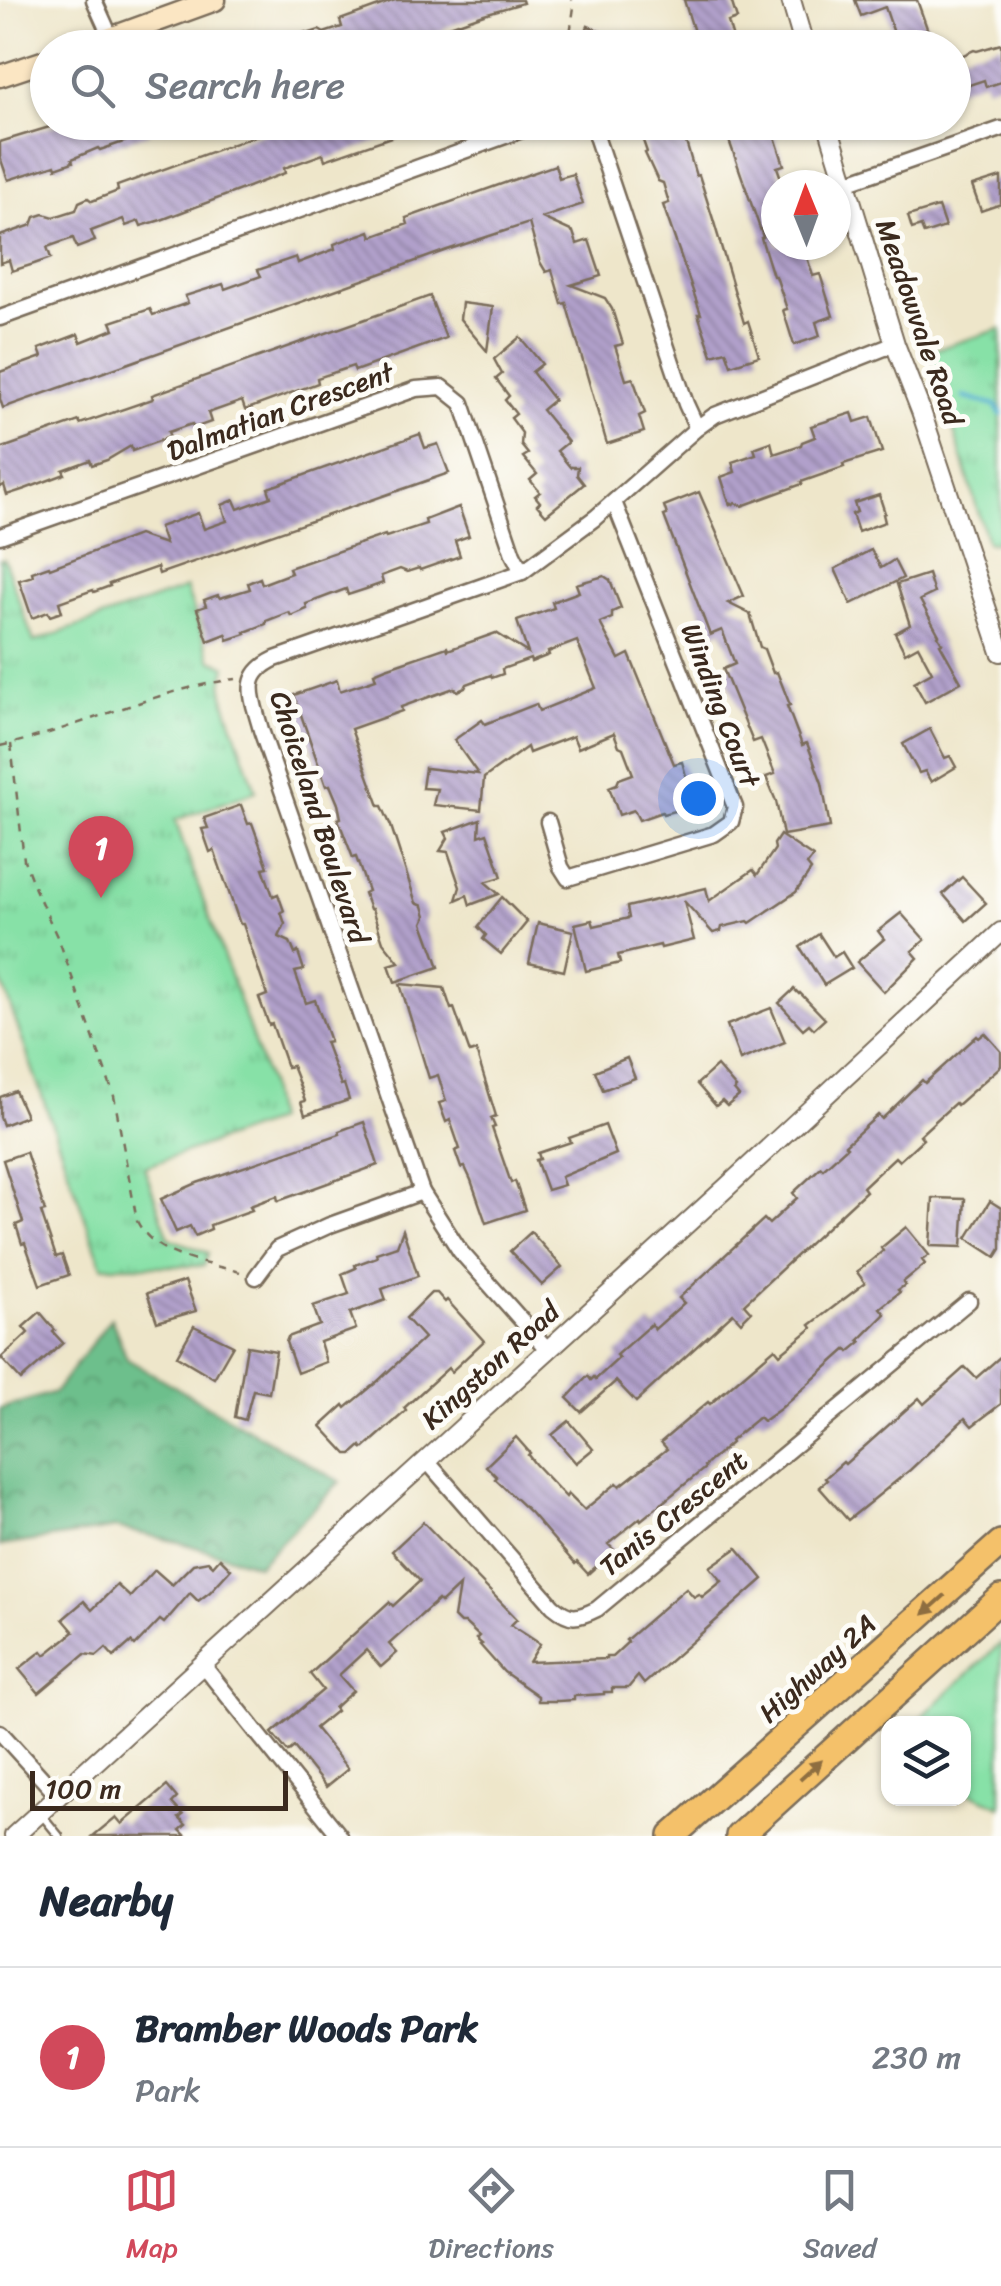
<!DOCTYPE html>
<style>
body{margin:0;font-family:Sriracha,sans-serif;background:#f2f2f3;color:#1f2937}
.controls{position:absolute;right:30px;bottom:30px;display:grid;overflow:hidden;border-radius:20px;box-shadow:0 2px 8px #0004}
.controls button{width:90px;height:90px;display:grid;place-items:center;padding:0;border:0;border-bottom:2px solid #e0e1e3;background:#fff;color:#1f2937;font:50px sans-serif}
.compass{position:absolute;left:761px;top:170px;width:90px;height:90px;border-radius:50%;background:#fff;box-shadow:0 2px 8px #0004;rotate:359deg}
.scale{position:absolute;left:30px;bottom:25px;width:258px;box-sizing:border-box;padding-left:10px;border:5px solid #3b2a1e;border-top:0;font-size:28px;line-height:35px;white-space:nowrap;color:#3b2a1e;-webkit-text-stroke:8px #fdfcf7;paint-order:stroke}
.you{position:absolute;left:698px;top:798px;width:35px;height:35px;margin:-25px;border:8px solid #fff;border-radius:50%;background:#1a73e8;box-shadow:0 0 0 15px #1a73e833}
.badge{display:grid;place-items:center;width:65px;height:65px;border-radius:50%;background:#d1495b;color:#fff;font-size:32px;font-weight:700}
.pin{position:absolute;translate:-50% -82px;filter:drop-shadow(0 2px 5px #0008)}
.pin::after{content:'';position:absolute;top:52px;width:35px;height:30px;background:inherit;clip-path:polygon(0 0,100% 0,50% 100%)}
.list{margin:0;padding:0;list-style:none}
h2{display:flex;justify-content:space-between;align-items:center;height:130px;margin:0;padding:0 40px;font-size:42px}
h2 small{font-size:32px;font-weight:400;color:#747a83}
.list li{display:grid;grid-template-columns:65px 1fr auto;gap:30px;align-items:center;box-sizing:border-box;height:180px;padding:0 40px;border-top:2px solid #e0e1e3}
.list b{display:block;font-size:38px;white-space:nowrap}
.list p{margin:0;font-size:32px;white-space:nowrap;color:#747a83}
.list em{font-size:32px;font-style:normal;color:#747a83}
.icon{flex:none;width:55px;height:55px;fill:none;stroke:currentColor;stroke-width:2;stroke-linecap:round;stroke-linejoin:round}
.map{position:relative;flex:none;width:1001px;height:1836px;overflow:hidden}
.search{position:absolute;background:#fff;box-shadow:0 2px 8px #0004;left:30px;right:30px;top:30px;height:110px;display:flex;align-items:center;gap:25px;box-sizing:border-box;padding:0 35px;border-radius:55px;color:#747a83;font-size:38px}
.sheet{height:310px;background:#fff}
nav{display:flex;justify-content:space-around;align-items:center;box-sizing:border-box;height:140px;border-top:2px solid #e0e1e3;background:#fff;font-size:28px;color:#747a83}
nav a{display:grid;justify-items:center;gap:5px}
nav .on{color:#d1495b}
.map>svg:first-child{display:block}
</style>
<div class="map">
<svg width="1001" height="1836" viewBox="0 0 1001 1836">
<defs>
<pattern id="forest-crowns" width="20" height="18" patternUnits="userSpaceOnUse" patternTransform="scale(2.5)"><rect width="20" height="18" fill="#6dbf8c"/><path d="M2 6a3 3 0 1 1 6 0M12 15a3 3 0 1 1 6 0" fill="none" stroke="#5b9b72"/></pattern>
<pattern id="park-tufts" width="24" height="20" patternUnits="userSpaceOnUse" patternTransform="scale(2.5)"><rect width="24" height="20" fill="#87e1a7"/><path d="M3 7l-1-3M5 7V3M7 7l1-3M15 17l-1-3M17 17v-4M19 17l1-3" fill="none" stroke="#75c18f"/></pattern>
<pattern id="building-back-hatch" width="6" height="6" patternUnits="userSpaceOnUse" patternTransform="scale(2.5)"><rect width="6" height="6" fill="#b1a0cb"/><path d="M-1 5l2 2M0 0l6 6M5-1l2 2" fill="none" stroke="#9183a4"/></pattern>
</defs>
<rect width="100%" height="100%" fill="#fdfcf7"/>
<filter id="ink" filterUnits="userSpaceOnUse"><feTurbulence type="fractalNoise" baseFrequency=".01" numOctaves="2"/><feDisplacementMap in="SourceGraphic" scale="20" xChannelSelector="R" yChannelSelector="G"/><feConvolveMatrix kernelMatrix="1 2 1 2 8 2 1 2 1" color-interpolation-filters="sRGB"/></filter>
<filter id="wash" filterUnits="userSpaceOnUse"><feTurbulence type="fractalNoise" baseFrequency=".0048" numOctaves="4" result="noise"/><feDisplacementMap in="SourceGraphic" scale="40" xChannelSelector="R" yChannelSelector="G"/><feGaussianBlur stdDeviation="2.25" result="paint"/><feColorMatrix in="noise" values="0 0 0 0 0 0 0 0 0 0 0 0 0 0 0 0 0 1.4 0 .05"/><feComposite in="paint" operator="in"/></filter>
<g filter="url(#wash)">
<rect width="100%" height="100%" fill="#eee6ca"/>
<path fill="#87e1a7" stroke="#618662" stroke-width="2.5" d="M1001 1643V1806L964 1790V1724L915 1723Z"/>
<path fill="url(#forest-crowns)" stroke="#547455" stroke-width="2.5" d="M111 1318 127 1359 340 1482 258 1565 178 1542 116 1528 0 1546V1409L55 1392Z"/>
<g fill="url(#park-tufts)" stroke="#618662" stroke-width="2.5">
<path d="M1001 329V542H987L930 351Z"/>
<path d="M0 559H4L34 642 186 588 211 660 226 666 222 683 225 702 256 791 175 820 268 1082 275 1121 144 1167 169 1238 208 1253 204 1266H102L0 977Z"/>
</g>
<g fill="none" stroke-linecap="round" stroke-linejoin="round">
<path stroke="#4eadcd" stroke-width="5" d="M964 397 995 405 1001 414"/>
</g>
<g id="blocks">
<g fill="url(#building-back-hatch)">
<path d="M395 0H522L523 3 484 14 444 28V30L388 48H267L266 45 306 32 307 34 319 30 324 33 342 27 340 20Z"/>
<path d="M684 0H731L737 19 728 22 736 48H699Z"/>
<path d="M855 0H917L928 31 897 42 885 7 861 16Z"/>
<path d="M588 26 617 38 612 48H579Z"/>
<path d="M1001 44V82L986 87 984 80 954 90V59L974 50 977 51Z"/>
<path d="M66 122H146L150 133 100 150 98 148 72 159 73 162 56 168 55 165 8 180 0 157V142Z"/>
<path d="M294 122H425L426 125 325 160 323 154 284 168 285 173 161 220 141 226 139 221 126 226 123 219 91 231 95 241 77 248 73 238 47 247 51 258 34 264 12 271 9 260 0 263V236L32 225 35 217 44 214 54 217 76 210 79 202 88 198 92 201 118 191 117 186Z"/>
<path d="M642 122H680L696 176 699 175 713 219 744 323 748 321 759 356 731 365 726 351 712 355 698 314H701L663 205 669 203 663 183 658 181 645 153 647 152 640 132 645 130Z"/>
<path d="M736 122H763L765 129 772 127 784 165 777 167 783 184 776 185V245H803L813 276 820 274 833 316 816 322 820 336 794 345 783 310 787 309 776 276H773L761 238 763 237 724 126Z"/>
<path d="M555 165 559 178 573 174 583 204 542 218 573 232 577 244 589 240 601 276 571 285 605 298 612 309 623 344 615 346 626 380 633 378 645 413 639 416 644 432 607 444 566 303 562 304 552 270 546 272 540 262 529 223 447 250 3 408 0 399V372L42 357 39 349 78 334 81 342 114 329 111 322 150 309 153 315 188 303 185 296 223 284 225 289 261 276 258 270 296 257 298 263 335 249 334 244 370 231 372 237 408 224 406 218Z"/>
<path d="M1001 177V204L981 211 972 186Z"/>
<path d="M938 207 945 227 924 234 921 226 912 229 908 216Z"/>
<path d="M430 296 446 338 355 371 353 366 317 378 318 383 245 410 242 401 208 413 211 422 194 428 192 424 168 432 170 437 132 451 131 446 107 460 92 465 90 460 63 470 65 474 25 489 7 495 4 485 0 487V449L79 421 80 424 153 399 152 395Z"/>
<path d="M462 303 493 307 487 351 460 319Z"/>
<path d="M520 337 542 364 532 372 554 400 542 410 568 442 557 451 570 467H578L577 475 584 484 546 515 537 505 540 502 535 496 540 492 530 480 537 474 523 457 528 454 521 445 522 433 511 418 516 414 505 400 509 396 496 379 502 374 494 359Z"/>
<path d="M852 413 855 422 871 417 882 452 843 464 844 467 801 482 802 484 750 503 742 506 735 503 730 505 721 477 735 472 732 462 756 454 754 448 771 442 774 454 801 445 802 442 815 437 811 426Z"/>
<path d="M420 434 425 448 438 444 449 473 159 574 157 567 109 584 110 586 94 592 93 590 59 602 62 612 50 616 48 612 32 618 19 580 33 576 32 572 49 566 50 568 138 535 165 544 159 527 198 513 204 529 227 521 222 505 234 500 238 509 271 497 268 488Z"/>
<path d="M699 492 744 596 728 603 750 614 760 647 764 649 773 673 777 672 790 705 787 706 802 745 807 743 822 783 830 827 783 835 776 801 766 777 775 774 761 739 753 742 723 669 735 664 722 630 710 635 664 516 667 515 664 506Z"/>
<path d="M879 495 885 513 883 514 885 522 858 532 852 514 857 512 854 503Z"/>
<path d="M459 507 469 536 455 541 460 556 420 570 419 568 407 572 400 569 381 576 383 583 366 589 348 595 346 589 306 604 307 609 291 616 289 612 266 621V624L245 632 246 634 228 640 226 634 208 641 197 609 206 606 204 600 218 595 220 598 250 589 248 583 260 578 262 584 291 573 289 568 385 535 386 537 426 524 425 520Z"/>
<path d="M871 550 881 568 894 560 903 578 851 604 835 569Z"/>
<path d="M928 574 934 593 920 600 939 635 938 636 942 643 940 644 961 682 925 702 914 682 932 672 918 646 905 653 895 633 910 625 897 584Z"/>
<path d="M604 576 610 580 621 608 612 612V618L600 623 619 659 629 654 674 764 682 762 692 796 676 801 678 810 663 814 662 812 639 820 634 810 619 815 609 787 617 784 619 779 633 774 623 748 619 746 614 733 578 748 573 736 529 753 527 747 484 778 481 810 433 805 437 789 422 788 425 768 478 774 454 740 482 720 485 724 536 704 539 711 596 688 577 641 548 652 549 655 531 662 530 659 502 669 503 674 492 678 491 675 467 684 465 688 458 691 454 688 401 707 402 711 351 729 379 806H382L391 826 416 903 423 906 426 916 423 923 439 967 395 982 389 965 399 962 383 942 372 909H370L364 893 368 891 356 857 353 858 338 819 341 818 338 804 330 785 326 786 294 695 337 680 340 691 376 679 374 673 386 668 447 647 448 650 496 633 528 653 517 621 554 608 552 602 579 592 576 584Z"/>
<path d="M930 729 945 758 950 756 956 767 931 782 925 771 919 773 903 744Z"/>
<path d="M241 805 248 824 252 823 268 867 263 868 273 896 278 894 284 911 281 912 285 924 279 937 290 942 295 954 298 952 304 970 295 972 306 1003 315 1000 330 1041 325 1042 341 1085 344 1084 349 1100 305 1115 301 1102 305 1101 296 1076 292 1066 287 1067 272 1024 269 1025 259 998 267 995 243 924H240L214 850 210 852 202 829 208 828 204 818Z"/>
<path d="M480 819 479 836 487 833 502 877 485 882 499 894 470 905 467 895 456 900 460 887 448 852 440 851 448 838 445 832Z"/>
<path d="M780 835 813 857 807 865 811 870 796 892 750 923 748 921 722 927 721 931 713 933 684 901 694 940 661 948 660 945 618 955 620 963 586 971 575 924 592 920 594 926 629 918 627 907 706 888 709 901 753 870 757 875 775 849 774 844Z"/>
<path d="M962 877 986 903 966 921 943 894Z"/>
<path d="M502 897 527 922 501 954 483 939 486 935 478 927Z"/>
<path d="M901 913 925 940 912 951 918 958 884 992 857 962 884 939 878 931Z"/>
<path d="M538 923 573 931 564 971 529 963Z"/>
<path d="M819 934 834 957 842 952 852 968 824 985 800 947Z"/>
<path d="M400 984 444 988 451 1009 454 1008 470 1053 476 1051 496 1116 491 1118 495 1127 492 1128 511 1183 515 1181 525 1210 486 1223 471 1180 465 1167 461 1168 455 1151 460 1149 450 1120 446 1122 439 1103 446 1101 438 1075 429 1078Z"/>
<path d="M794 989 799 994 800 993 825 1019 814 1029 809 1024 803 1029 779 1003Z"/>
<path d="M771 1008 785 1042 740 1060 727 1025Z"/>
<path d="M985 1033 1001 1051V1066L957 1105 955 1103 920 1135 923 1139 899 1161 895 1157 863 1187 866 1191 744 1304 751 1312 741 1322 733 1313 636 1402 616 1381 581 1412 567 1398 588 1376 591 1380 594 1377 596 1379 619 1358 616 1355 651 1324 655 1329 684 1303 679 1298 764 1219 769 1224 797 1198 793 1193 821 1167 823 1169 847 1147 845 1145 878 1115 882 1119 922 1080 925 1083 977 1036 979 1038Z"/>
<path d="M627 1058 635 1078 603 1090 595 1071Z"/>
<path d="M717 1066 736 1088 734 1090 739 1096 727 1106 722 1101 716 1106 697 1084Z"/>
<path d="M15 1091 26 1116 3 1125 0 1117V1097Z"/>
<path d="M364 1122 378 1165 278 1201 277 1196 250 1206 252 1210 210 1225 211 1229 195 1236 190 1226 176 1232 161 1199 197 1183 340 1134 339 1131Z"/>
<path d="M605 1125 616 1154 561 1177 564 1185 547 1190 536 1160 540 1159 538 1153 571 1142 569 1138Z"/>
<path d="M26 1152 45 1211 41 1212 56 1257 62 1255 69 1275 40 1285 25 1243 22 1244 16 1225 23 1222 3 1160Z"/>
<path d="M933 1198 965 1199 962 1247 930 1246Z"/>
<path d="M990 1201 1001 1208V1249L996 1257 967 1238Z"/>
<path d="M906 1227 929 1255 922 1260 925 1264 903 1282 905 1285 898 1290 900 1292 880 1308 885 1314 859 1340 861 1342 849 1352 847 1349 780 1409 763 1421 759 1417 730 1441 731 1443 704 1466 705 1468 641 1520 640 1518 608 1544 614 1550 588 1574 577 1562 575 1564 530 1512 495 1479 497 1477 486 1466 516 1437 530 1453 528 1455 535 1464 566 1497 568 1494 584 1510 617 1483 620 1486 667 1449 661 1442 708 1402 710 1404 775 1348 780 1354 812 1328 810 1325 865 1283 857 1272 883 1251 881 1248Z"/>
<path d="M403 1230 418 1276 382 1289 386 1300 350 1313 356 1329 320 1342 326 1362 297 1373 286 1342 288 1337 320 1325 313 1306 349 1294 342 1274 356 1268 355 1265 377 1257 376 1253 397 1246Z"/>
<path d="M531 1232 562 1267 542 1285 510 1251Z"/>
<path d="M185 1281 196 1311 157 1322 147 1293Z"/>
<path d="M431 1293H437L445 1302 447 1300 484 1341 451 1372 448 1368 404 1408 406 1411 363 1449 361 1446 352 1454H347L321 1426 344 1405 346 1408 378 1381 424 1338 406 1318Z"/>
<path d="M40 1312 55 1330 53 1332 63 1343 21 1380 1 1358 28 1333 23 1327Z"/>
<path d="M194 1326 233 1345 214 1378 177 1356Z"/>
<path d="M247 1346 276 1351 269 1393 253 1390 245 1420 235 1417Z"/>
<path d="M1001 1356V1404L972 1426 965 1418 910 1470 848 1520 819 1487 827 1480 825 1478 843 1462 845 1464 919 1398 924 1404 965 1367 976 1378Z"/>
<path d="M569 1421 593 1449 576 1463 552 1435Z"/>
<path d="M423 1522 517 1619 511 1625 540 1644 529 1662 606 1659V1657H612L628 1642 626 1640 686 1588 694 1597 699 1594 702 1597 722 1581 710 1567 737 1548 763 1579 644 1684 638 1676 628 1688H612V1692H604V1694L574 1696V1700L558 1701H538V1696L504 1672 480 1645 482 1644 476 1639 479 1636 465 1623H460L454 1617 459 1586 441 1603 438 1600 389 1644 397 1653 381 1667 366 1650 339 1675 353 1691 334 1708 336 1711 315 1728 348 1769 326 1787 294 1747 288 1752 272 1733 323 1690 310 1674 389 1602 393 1606 420 1581 392 1551Z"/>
<path d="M220 1558 231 1569 210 1592 198 1601 190 1593 164 1623 160 1620 135 1646 131 1642 114 1657 106 1648 97 1656 85 1654 39 1693 19 1669 42 1651 45 1655 74 1632 63 1619 84 1601 92 1610 117 1585 130 1597 155 1570 172 1585 193 1564 208 1561 213 1566Z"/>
<path d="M167 1786 177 1798 172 1803 183 1815 179 1818 186 1825 180 1830 186 1836H93L116 1817 122 1824Z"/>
</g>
</g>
</g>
<g filter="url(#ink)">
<use href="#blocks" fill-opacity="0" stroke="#7a6c5a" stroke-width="2.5"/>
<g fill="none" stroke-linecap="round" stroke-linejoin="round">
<defs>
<path id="service" d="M41 1814 59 1836"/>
<g id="minor">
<path d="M94 0 111 38"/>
<path d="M582 122 594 130 686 404 697 428"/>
<path d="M846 183 1001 129"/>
<path d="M0 318 544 122"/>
<path d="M0 536 416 389 442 387 462 403 513 554 522 572"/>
<path d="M548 822 561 867 568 878 714 834 731 822 735 807 614 502"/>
<path d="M256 1277 277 1249 330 1225 422 1192"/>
<path d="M547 1349 460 1251 422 1192 261 730C253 699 239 676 275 659L522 572 595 518 697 428 715 415 895 344"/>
<path d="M426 1460 553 1606C570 1620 577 1619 597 1609L969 1301"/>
<path d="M202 1664 340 1836"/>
<path d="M0 1732 58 1796"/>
</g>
<g id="tertiary">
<path d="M791 0 805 48"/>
<path d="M827 122 895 344 921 411 1001 652"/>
<path d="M14 1836 727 1187 1001 932"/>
</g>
<g id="secondary">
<path d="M83 48 215 0"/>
<path d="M0 76 48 60"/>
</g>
<g id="motorway">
<path d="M672 1836 1001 1543"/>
<path d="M739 1836 1001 1598"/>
</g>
</defs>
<use href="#service" stroke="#7a6c5a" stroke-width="11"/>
<use href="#minor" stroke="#7a6c5a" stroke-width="19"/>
<use href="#tertiary" stroke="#7a6c5a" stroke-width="22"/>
<use href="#secondary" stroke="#7a6c5a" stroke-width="25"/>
<use href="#motorway" stroke="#7a6c5a" stroke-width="30"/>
<g stroke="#7a6c5a" stroke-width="2.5" stroke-dasharray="8 8" stroke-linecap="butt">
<path d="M568 48 574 7 572 0"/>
<path d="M11 744 24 860 35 889 60 943 114 1096 137 1221C155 1258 204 1262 240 1272"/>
<path d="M0 746C79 729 156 689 236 679"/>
</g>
<use href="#service" stroke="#fff" stroke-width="6"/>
<use href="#minor" stroke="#fff" stroke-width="14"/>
<use href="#tertiary" stroke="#fff" stroke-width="18"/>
<use href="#secondary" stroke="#fbe6c3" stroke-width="20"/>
<use href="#motorway" stroke="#f4c16a" stroke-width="25"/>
</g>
<defs><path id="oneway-solid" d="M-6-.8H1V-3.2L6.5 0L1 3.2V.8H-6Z" transform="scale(2.5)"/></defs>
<g fill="#8e6e40">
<use href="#oneway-solid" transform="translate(934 1605) rotate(138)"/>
<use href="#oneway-solid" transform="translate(811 1770) rotate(-42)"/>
</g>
</g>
<g text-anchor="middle" stroke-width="10" stroke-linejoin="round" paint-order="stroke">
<g font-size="28" fill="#3b2a1e" stroke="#fdfcf7">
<text transform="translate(920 322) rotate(71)" y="10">Meadowvale Road</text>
<text transform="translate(280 411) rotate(-20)" y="10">Dalmatian Crescent</text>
<text transform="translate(721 705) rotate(69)" y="10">Winding Court</text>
<text transform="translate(320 817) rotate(72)" y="10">Choiceland Boulevard</text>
<text transform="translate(490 1365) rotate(-42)" y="10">Kingston Road</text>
<text transform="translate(673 1513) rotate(-39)" y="10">Tanis Crescent</text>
<text transform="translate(817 1668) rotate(-42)" y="10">Highway 2A</text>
</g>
</g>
</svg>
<div class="controls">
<button><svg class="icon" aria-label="layers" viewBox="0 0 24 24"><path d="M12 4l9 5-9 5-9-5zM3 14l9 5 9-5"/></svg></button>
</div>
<svg class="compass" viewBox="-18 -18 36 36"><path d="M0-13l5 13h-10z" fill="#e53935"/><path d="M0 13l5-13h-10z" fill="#747a83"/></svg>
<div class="scale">100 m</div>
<div class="you"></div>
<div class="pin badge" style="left:101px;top:898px">1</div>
<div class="search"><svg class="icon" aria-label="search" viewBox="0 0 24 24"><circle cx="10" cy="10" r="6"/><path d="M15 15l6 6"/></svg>Search here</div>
</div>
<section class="sheet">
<h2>Nearby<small></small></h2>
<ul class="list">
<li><span class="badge">1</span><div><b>Bramber Woods Park</b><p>Park</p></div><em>230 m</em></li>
</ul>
</section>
<nav>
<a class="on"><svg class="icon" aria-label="map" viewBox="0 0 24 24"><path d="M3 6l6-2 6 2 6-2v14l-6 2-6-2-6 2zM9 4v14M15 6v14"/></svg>Map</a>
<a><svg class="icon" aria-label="directions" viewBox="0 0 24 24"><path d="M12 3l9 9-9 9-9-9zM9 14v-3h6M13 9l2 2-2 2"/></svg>Directions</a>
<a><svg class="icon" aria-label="saved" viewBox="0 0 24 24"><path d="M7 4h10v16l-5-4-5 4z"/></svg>Saved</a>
</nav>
